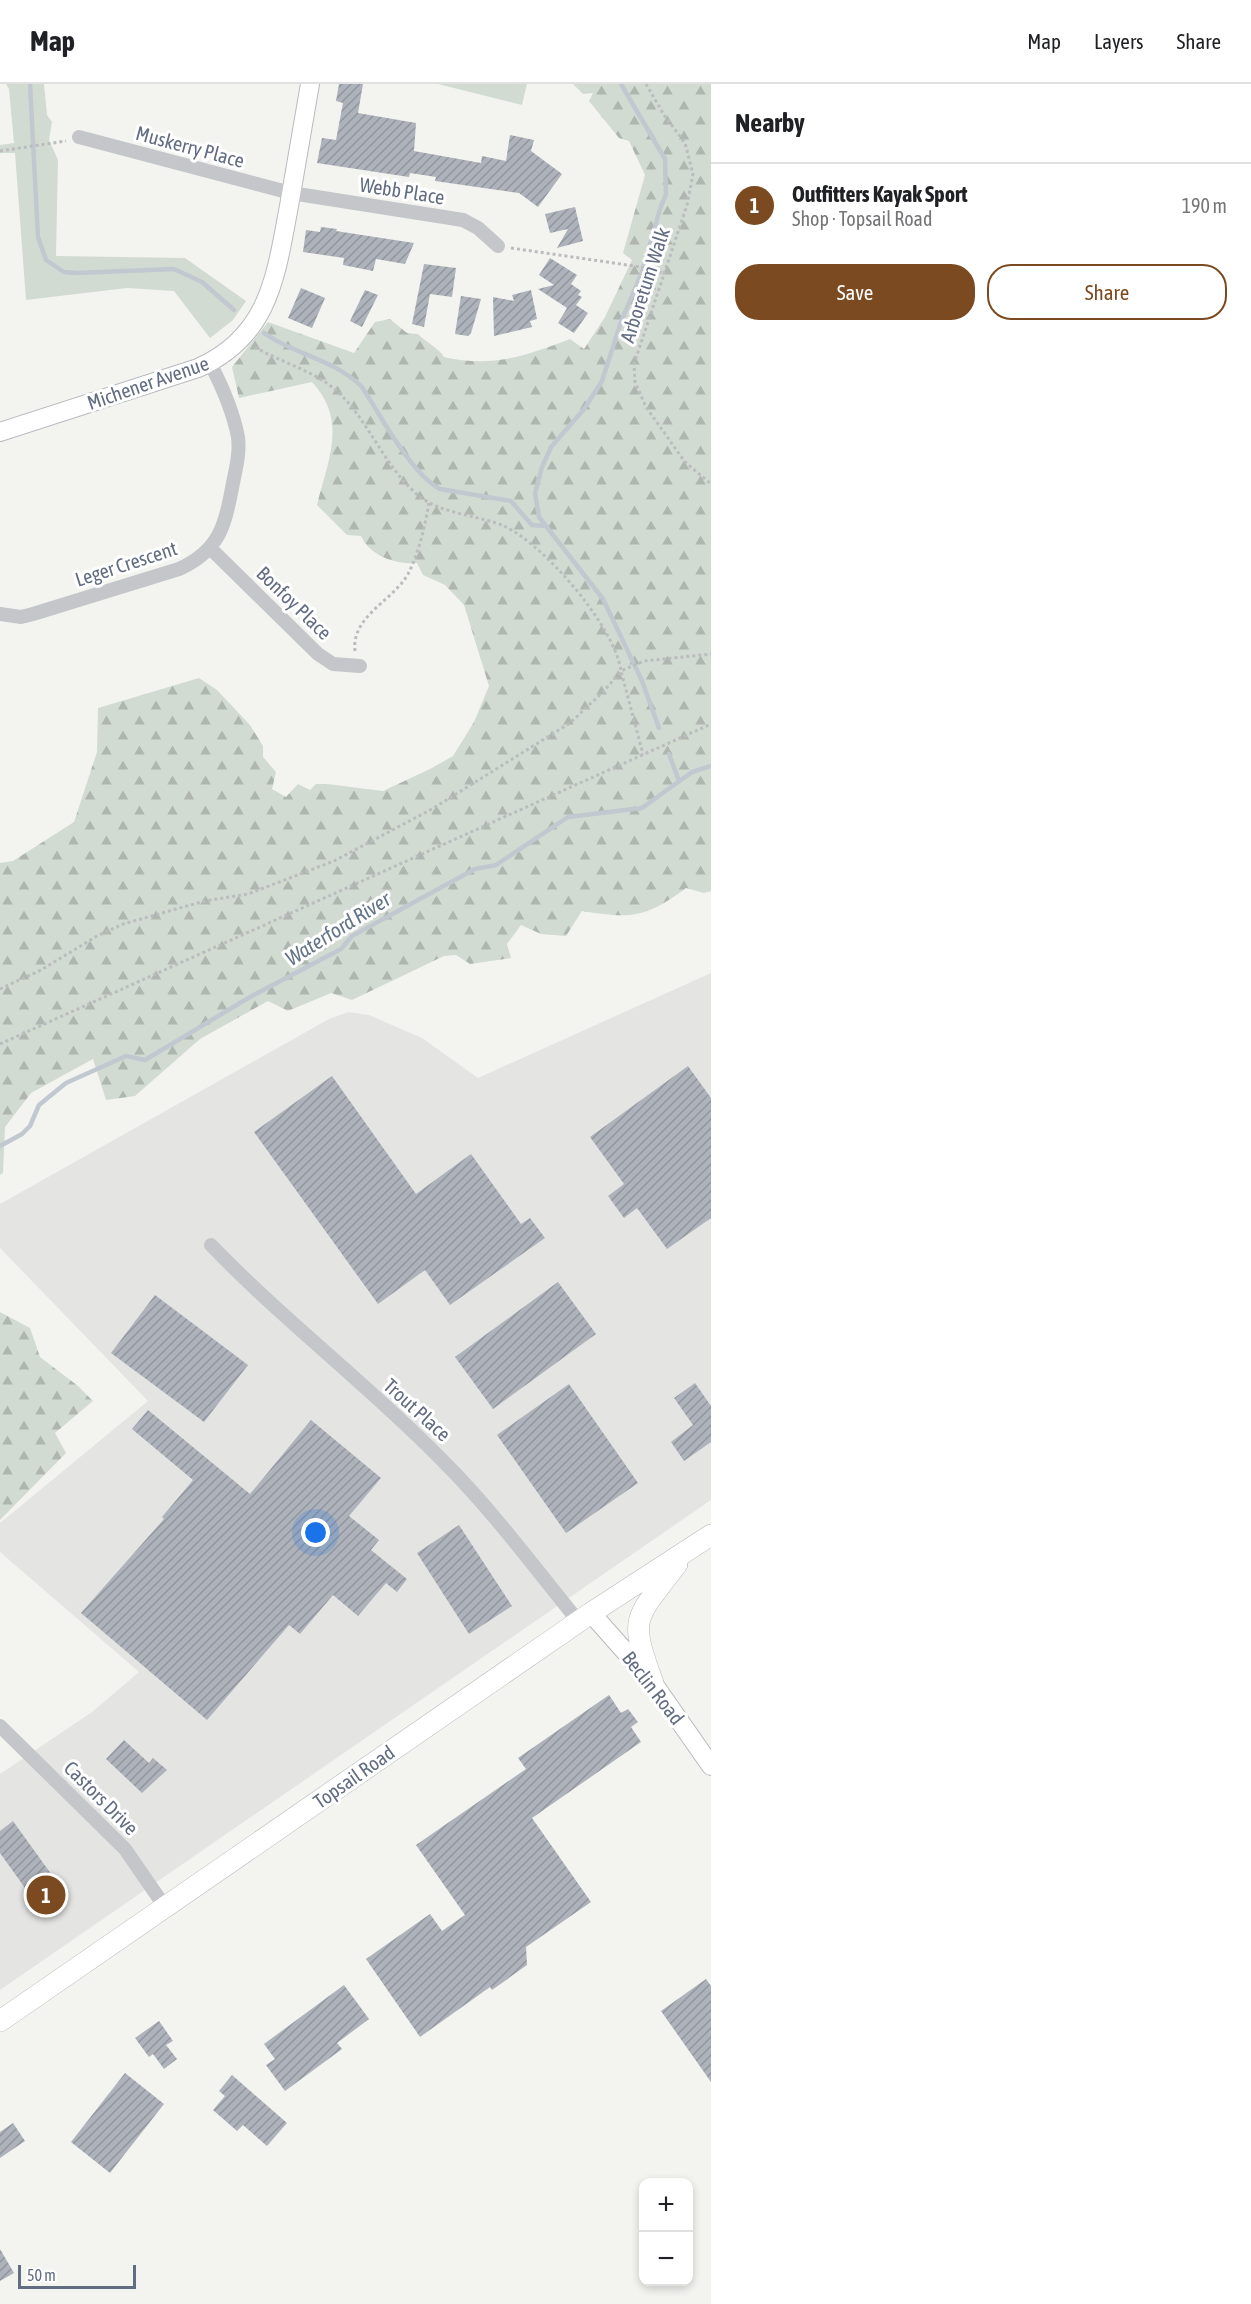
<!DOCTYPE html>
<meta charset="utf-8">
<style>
body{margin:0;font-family:"Asap Condensed",sans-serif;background:#f6f6f6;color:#202124}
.controls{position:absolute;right:18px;bottom:18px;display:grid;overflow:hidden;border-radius:12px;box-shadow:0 3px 9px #0003}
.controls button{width:54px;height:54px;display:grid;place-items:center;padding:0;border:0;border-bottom:2px solid #e0e0e0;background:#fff;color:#202124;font:30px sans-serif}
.scale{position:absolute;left:18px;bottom:15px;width:118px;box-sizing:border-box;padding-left:6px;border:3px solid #626c82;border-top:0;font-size:16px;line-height:21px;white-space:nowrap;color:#626c82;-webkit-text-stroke:4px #fff;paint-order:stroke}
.you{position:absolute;left:316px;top:1449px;width:21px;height:21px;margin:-15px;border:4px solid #fff;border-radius:50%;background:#1a73e8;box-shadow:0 0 0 9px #1a73e833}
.badge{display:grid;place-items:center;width:39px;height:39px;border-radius:50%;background:#7b4a20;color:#fff;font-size:20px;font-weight:700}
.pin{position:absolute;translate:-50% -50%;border:3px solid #fff;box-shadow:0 2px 6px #0006}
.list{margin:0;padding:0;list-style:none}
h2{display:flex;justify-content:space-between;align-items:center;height:78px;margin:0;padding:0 24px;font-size:26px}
h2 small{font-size:20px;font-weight:400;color:#757577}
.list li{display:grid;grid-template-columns:39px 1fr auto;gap:18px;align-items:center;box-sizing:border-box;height:84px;padding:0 24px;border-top:2px solid #e0e0e0}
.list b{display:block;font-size:22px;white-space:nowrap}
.list p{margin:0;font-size:20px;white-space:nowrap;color:#757577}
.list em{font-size:20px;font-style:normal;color:#757577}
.actions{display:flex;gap:12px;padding:18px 24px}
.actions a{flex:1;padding:14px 0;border:2px solid #7b4a20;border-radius:24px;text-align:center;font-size:21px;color:#7b4a20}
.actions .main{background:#7b4a20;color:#fff}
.map{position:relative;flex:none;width:711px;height:2220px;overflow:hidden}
header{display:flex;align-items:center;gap:36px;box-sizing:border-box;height:84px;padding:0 30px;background:#fff;border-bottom:2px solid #e0e0e0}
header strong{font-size:28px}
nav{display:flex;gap:33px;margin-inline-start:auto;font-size:21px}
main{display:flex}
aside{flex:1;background:#fff}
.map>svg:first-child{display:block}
</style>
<header>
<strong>Map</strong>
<nav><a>Map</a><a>Layers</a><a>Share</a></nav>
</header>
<main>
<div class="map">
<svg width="711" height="2220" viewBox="0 0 711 2220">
<defs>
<pattern id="forest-firs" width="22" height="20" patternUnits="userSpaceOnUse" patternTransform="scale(1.5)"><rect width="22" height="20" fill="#d2dbd1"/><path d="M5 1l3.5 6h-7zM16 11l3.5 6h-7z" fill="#aeb6af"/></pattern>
<pattern id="building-hatch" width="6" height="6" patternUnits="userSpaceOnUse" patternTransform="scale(1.5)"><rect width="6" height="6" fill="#aeb2ba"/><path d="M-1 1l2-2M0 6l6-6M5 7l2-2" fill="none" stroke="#91959d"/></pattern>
</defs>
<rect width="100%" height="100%" fill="#f3f4f0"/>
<path fill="#e4e5e3" d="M711 889V1416L0 1906V1690L92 1628 139 1588 0 1468V1439L148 1317 0 1164V1120L329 935 348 928 369 931 422 954 478 994Z"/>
<g fill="url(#forest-firs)">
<path d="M573 0H711V807L704 809 686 804C646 834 631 835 582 827L566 852 541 850 521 841 507 860 511 874 470 880 456 871 444 872 352 916 331 909 288 927 268 917 200 955 135 1012 106 1016 93 975 31 1009 5 1043 3 1089 0 1091V779L13 777 74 738 97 668 98 624 199 594 217 606 250 641 263 662V673L276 688 272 705 286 713 298 700 310 706 316 700H327L383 707 430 685 453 672 474 638 489 602 464 521 445 501 423 491 417 479C396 481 370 472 361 452L347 451 317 421C328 375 348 337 312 298L239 314 232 283 268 238 354 269 375 238 390 235 407 249 418 250C427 259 439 264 444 273 493 284 525 272 570 255L584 265 605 233 632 176 623 169 645 91 629 57 619 54 589 17 593 9 583 10Z"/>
<path d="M0 1228 30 1244 40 1273 78 1302 93 1317 55 1349 66 1369 0 1436Z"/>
</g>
<g fill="#d2dbd1">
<path d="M6 0H44L47 31 52 38 49 56 58 76 56 172 185 174 246 217 233 236 210 254 174 207 127 204 26 216 15 69H0V61L14 59 9 5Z"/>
<path d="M438 0H527L522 21Z"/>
</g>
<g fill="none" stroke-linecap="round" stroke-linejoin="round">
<g stroke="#c1c8d0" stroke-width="4.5">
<path d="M30 0 38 153 46 176 64 188 77 189 174 185 202 198 234 226"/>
<path d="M621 0 665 75 666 110 660 125 642 188 621 238 602 297 584 325 551 363 542 383 535 409 539 433 603 515 642 597 659 644"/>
<path d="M264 249C295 271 334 275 362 303 381 332 411 390 440 405L511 417 532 441 545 442"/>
<path d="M669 670 679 697"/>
<path d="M0 1062 22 1050 30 1042 39 1021 66 999 126 972 145 976 250 913 341 865 352 852 475 785 496 781 568 733 642 724 692 688 711 682"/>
</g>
</g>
<g fill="url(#building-hatch)">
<path d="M339 0H363L358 29 416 39 414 67 481 79 482 72 506 77 510 51 534 56 531 67 562 90 538 123 519 109 435 97 436 93 410 89 409 93 317 79 322 54 336 56 343 19 336 17Z"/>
<path d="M575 123 583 157 557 164 568 145 550 149 545 130Z"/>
<path d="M321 143 337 145 336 147 414 159 405 180 376 175 373 187 343 181 344 174 303 168 306 146 320 148Z"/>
<path d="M550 174 577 191 571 200 581 207 578 211 582 213 576 221 588 229 574 249 558 239 567 224 538 205 554 201 539 191Z"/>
<path d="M424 180 456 184 452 213 430 210 424 243 412 240Z"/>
<path d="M301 204 325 214 312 244 288 234Z"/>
<path d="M365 206 378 211 362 243 350 237Z"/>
<path d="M531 206 537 235 530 237 532 243 494 252 493 213 514 217 512 211Z"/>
<path d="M461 212 481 215 471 249 468 252 455 250Z"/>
<path d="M688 982 711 1014V1134L667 1165 637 1124 624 1134 608 1112 624 1100 590 1053Z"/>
<path d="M332 992 416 1110 471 1070 521 1140 530 1134 545 1154 450 1221 425 1186 378 1220 254 1048Z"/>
<path d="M558 1198 596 1250 493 1325 455 1273Z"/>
<path d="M155 1211 248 1281 204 1338 111 1269Z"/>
<path d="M695 1299 711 1322V1358L684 1377 671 1358 693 1341 674 1314Z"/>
<path d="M569 1300 638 1399 566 1449 497 1351Z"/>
<path d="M148 1326 250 1410 311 1336 381 1394 349 1432 379 1456 371 1466 407 1495 397 1508 386 1499 358 1532 333 1511 300 1550 289 1541 207 1636 81 1529 164 1435 162 1433 193 1396 132 1345Z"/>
<path d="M459 1441 512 1522 469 1550 417 1469Z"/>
<path d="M609 1611 621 1629 628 1625 638 1638 631 1643 641 1658 532 1734 591 1818 526 1863 527 1881 492 1906 490 1903 420 1953 366 1875 430 1830 442 1847 465 1831 416 1761 526 1685 518 1674Z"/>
<path d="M124 1656 149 1679 153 1674 167 1686 142 1709 106 1675Z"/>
<path d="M13 1737 64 1808 40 1825 0 1769V1747Z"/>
<path d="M706 1895 711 1902V1998L661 1927Z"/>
<path d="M344 1901 369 1935 337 1959 342 1965 285 2007 266 1981 275 1975 264 1960Z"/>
<path d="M159 1937 173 1957 166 1961 177 1975 164 1985 153 1970 149 1973 135 1954Z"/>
<path d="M125 1989 164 2020 110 2089 71 2058Z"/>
<path d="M232 1991 287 2039 267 2062 243 2041 237 2047 213 2026 225 2012 219 2007Z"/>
<path d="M13 2039 25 2057 0 2074V2048Z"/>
<path d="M0 2165 14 2189 0 2197Z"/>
</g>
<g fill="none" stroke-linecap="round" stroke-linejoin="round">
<defs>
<g id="secondary">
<path d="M0 348 198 284C270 252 276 191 289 122 296 81 303 41 310 0"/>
<path d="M591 1529 653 1599 711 1682"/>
</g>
<g id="primary">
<path d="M653 1599C628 1531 635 1536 677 1480"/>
<path d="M0 1937 591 1529 711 1451"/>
</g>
</defs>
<use href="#secondary" stroke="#b8bac0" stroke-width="20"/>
<use href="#primary" stroke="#b6b8bd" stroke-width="22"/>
<g stroke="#bbbcbf" stroke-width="3" stroke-dasharray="3 3" stroke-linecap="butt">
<path d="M646 0 664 31 685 59 693 90 687 121 634 280 635 298 646 323 685 378 711 400"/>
<path d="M0 67 66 57"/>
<path d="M511 164 641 183 664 189"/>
<path d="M255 263C283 280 318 287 342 312 371 342 387 386 419 412 441 430 478 431 504 442 545 461 615 543 621 587L644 577 711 570"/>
<path d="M355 567C351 532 393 517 408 490 419 469 425 442 429 419"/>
<path d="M0 905 41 886 97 852 123 840 205 817 248 810 334 777 432 725 570 639 603 608 621 587 643 670"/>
<path d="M0 960 711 640"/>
</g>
<g stroke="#c4c6ca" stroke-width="14">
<path d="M79 53 291 109 463 136 478 144 498 162"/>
<path d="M210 464 318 570 333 580 360 582"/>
<path d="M0 530 21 533 33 530 179 485C221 466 225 440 233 399 236 384 240 369 238 353 233 327 222 302 210 279"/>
<path d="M211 1161C285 1238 370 1302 444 1378 493 1427 535 1484 579 1538"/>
<path d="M0 1642 125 1765 165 1823"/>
</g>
<use href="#secondary" stroke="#fff" stroke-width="18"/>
<use href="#primary" stroke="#fff" stroke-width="21"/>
</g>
<g text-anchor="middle" stroke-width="6" stroke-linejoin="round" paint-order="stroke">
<g font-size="20" fill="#626c82" stroke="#fff">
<text transform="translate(190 63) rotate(15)" y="7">Muskerry Place</text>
<text transform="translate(402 107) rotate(9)" y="7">Webb Place</text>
<text transform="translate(645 201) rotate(-72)" y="7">Arboretum Walk</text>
<text transform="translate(148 299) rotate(-19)" y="7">Michener Avenue</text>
<text transform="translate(126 480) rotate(-18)" y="7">Leger Crescent</text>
<text transform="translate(294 519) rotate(44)" y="7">Bonfoy Place</text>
<text transform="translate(417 1326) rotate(42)" y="7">Trout Place</text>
<text transform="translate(653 1604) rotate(52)" y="7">Beclin Road</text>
<text transform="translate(354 1693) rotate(-35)" y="7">Topsail Road</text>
<text transform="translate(101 1714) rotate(45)" y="7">Castors Drive</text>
</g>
<g font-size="21" font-style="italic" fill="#627487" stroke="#fff">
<text transform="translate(338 845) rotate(-32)" y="7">Waterford River</text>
</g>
</g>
</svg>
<div class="controls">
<button>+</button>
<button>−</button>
</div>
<div class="scale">50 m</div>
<div class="you"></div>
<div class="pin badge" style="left:46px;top:1811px">1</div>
</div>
<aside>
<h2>Nearby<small></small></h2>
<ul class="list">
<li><span class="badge">1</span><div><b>Outfitters Kayak Sport</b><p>Shop · Topsail Road</p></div><em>190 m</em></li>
</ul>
<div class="actions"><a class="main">Save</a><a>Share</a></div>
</aside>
</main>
